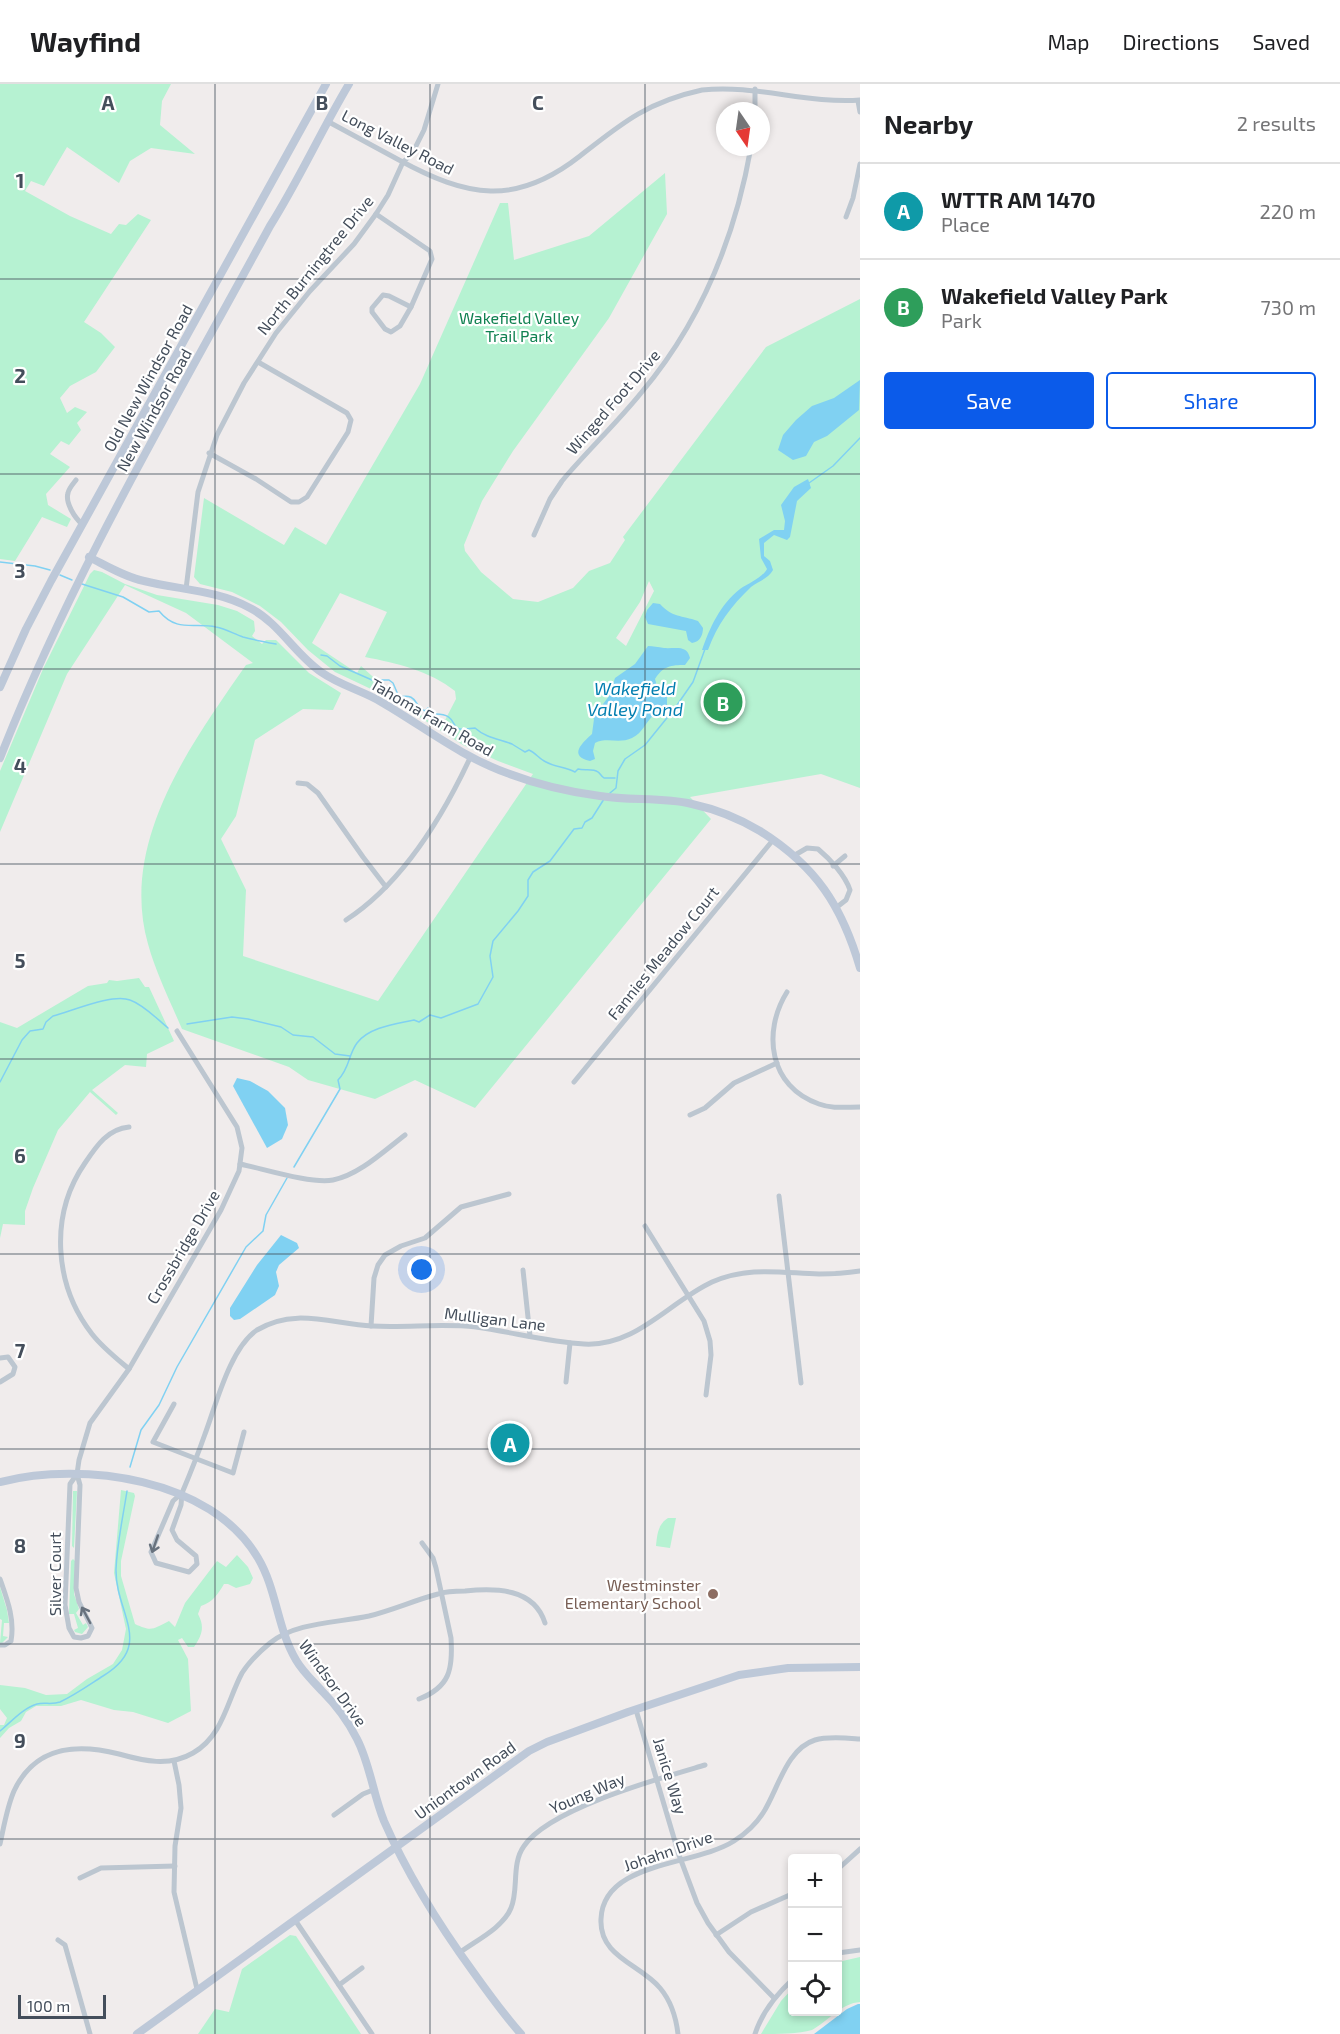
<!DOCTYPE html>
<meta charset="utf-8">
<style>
body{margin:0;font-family:"Exo 2",sans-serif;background:#f6f6f6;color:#202124}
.controls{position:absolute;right:18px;bottom:18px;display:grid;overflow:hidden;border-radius:6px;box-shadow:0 3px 9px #0003}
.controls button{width:54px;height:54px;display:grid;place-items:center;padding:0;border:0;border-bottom:2px solid #e0e0e0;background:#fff;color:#202124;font:30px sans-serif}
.compass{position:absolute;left:716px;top:18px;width:54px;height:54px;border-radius:50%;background:#fff;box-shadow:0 3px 9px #0003;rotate:167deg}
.scale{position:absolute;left:18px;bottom:15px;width:88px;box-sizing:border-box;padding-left:6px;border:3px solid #444e5b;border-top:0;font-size:16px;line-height:21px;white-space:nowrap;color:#444e5b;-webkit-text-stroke:4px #fff;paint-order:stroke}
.you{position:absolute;left:422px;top:1186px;width:21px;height:21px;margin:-15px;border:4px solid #fff;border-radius:50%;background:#1a73e8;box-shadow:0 0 0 9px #1a73e833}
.badge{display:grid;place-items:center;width:39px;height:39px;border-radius:50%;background:#0b5bea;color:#fff;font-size:20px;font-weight:700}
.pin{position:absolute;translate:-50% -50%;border:3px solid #fff;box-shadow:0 2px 6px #0006}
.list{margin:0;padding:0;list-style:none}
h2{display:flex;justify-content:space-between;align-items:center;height:78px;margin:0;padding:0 24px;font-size:26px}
h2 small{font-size:20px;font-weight:400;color:#757577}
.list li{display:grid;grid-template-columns:39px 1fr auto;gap:18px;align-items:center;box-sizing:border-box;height:96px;padding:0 24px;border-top:2px solid #e0e0e0}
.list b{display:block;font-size:22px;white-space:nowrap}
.list p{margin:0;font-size:20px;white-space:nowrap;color:#757577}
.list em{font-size:20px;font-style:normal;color:#757577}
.actions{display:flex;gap:12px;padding:18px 24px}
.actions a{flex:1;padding:14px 0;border:2px solid #0b5bea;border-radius:6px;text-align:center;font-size:21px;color:#0b5bea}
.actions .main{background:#0b5bea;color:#fff}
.icon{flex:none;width:33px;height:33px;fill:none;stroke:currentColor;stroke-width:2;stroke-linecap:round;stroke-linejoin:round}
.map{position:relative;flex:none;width:860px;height:1950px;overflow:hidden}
header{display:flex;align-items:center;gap:36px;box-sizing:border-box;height:84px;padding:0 30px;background:#fff;border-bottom:2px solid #e0e0e0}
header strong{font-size:28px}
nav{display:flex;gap:33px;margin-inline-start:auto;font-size:21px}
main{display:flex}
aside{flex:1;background:#fff}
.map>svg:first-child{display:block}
</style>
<header>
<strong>Wayfind</strong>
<nav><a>Map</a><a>Directions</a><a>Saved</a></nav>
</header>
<main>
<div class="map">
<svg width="860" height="1950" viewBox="0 0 860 1950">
<rect width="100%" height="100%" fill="#f0ecec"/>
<g fill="#b6f2d2" fill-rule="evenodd">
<path d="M0 0H171L162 17 160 41 195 70 151 64 130 77 119 99 67 63 44 102 31 97 25 107 70 132 111 150 119 140 126 141 138 130 151 136 84 238 101 249 115 263 96 288 70 302 60 314 67 329 75 323 87 328 77 339 81 346 69 361 61 357 50 370 70 383 46 410 48 421 71 435 67 443 42 433 15 477 0 475Z"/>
<path d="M665 89 667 130 609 234 513 367 482 417 464 461 465 467 481 488 513 515 538 518 573 504 589 487 610 479 625 456 623 453 766 263 860 215V704L821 690 690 713 711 735 475 1024 415 996 375 1015 308 996 289 983 182 945C170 917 156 889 148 860 119 758 191 660 246 581L253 579 186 529 125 501 67 590 0 748V687L43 585 90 490 94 486 102 488 125 500 157 511 218 521 237 527 254 537 255 547 252 552 262 560 266 556H276L309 589 341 609 333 626 303 625 255 656 236 732 221 755 246 806 243 872 378 917 533 690 498 677 463 661 390 614 335 588 308 566 281 538 260 522 232 508 200 500 194 493 204 414 284 461 295 443 326 461 420 300 500 119H508L514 176 589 152ZM649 497 654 507 626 562 616 554 640 518ZM340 509 387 528 365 573C396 579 430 587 455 607L456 615 443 640 436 642 393 611 361 582 357 589 312 559Z"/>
<path d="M139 894 145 903H149L174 957 147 970 146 983 125 981 92 1006 118 1029 116 1031 90 1008 58 1046 33 1104 25 1127V1141L3 1140 0 1154V938L17 944 88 902 107 899 109 896 117 897Z"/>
<path d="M121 1406 134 1409 135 1412 121 1477V1492L135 1540C152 1548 153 1545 169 1537L175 1543 185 1519 217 1477 226 1483 237 1471 248 1483 253 1494 250 1500 236 1504 228 1500H224C218 1510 213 1518 201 1522L198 1530C205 1543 202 1551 194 1563H188L182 1554 178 1556 188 1575 191 1627 168 1639 133 1628 114 1626 81 1616 61 1622H36L26 1628 21 1637 9 1644 0 1654V1641H4L7 1634 0 1625V1601L25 1604 46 1611 67 1610 87 1595 113 1580 122 1566 126 1545 114 1489Z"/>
<path d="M73 1407H77L74 1464 72 1462Z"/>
<path d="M668 1434H676L670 1464 656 1462C657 1451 658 1440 668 1434Z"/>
<path d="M73 1475 75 1477 74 1510 79 1525 76 1529 83 1541 86 1539 88 1543 82 1550 75 1548 74 1546 78 1544 74 1530H69L71 1477Z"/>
<path d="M0 1503 7 1526 9 1539H4L3 1552 8 1553 2 1559H0L2 1536 0 1535Z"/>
<path d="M290 1851 296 1852 361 1950H198L215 1925 229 1928 242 1885Z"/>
<path d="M860 1873V1918C842 1919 828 1937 812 1946 799 1950 776 1950 761 1950L781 1917 792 1905V1928H838V1878Z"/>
</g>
<g fill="#80d1f2">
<path d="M860 296 859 326 827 352 814 358 806 372 793 376 778 366 783 351 796 336 812 322 834 314Z"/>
<path d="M808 395 811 404 797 417 790 453 787 456 774 451 764 459V472L770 477 773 486C769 494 759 497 751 503 731 522 717 541 708 566H702C710 543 720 521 740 505 749 499 762 494 767 485L761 474 759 455 774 446H784L785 437 781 421 794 403Z"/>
<path d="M653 519 660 520C673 534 681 531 698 537L703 544C703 551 700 558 692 559L688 556 686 547 648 540 645 533 647 526Z"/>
<path d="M648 562C653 562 658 563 664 564 675 565 687 560 690 574L685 581C671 581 663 582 655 595L657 602 667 611V622C663 625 659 627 655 630 646 637 643 649 632 654 620 660 606 653 595 659L593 667 595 675 590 677C568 672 582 659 592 650L594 635 592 631 598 627 609 612 615 594 635 580Z"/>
<path d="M237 994 250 997 268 1007 285 1024 288 1041 282 1055 267 1064 233 1002Z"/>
<path d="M281 1151 297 1159 299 1164 279 1181 276 1188 279 1202 275 1211 240 1235 234 1236 230 1232V1224L257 1181Z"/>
<path d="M858 1920H860V1950H814L847 1925Z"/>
</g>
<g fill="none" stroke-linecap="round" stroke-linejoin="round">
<g stroke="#80d1f2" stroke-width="1.5">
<path d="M809 399 833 382 860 354"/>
<path d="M0 478 35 482 50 486"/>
<path d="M60 491 72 496"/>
<path d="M82 500 123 513 149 528 159 527C177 549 194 538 216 543 226 545 234 550 243 553 254 556 265 558 276 560"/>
<path d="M321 571 327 572 340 582 372 596H389L393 599 399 613C418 609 413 621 425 627L428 624 434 630C457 629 451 644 460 645 465 646 471 644 475 644 486 654 499 655 512 660 515 662 520 665 525 668L529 666C536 669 539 675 546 678 555 683 566 683 575 688L578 685C584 687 593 684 598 688 600 689 601 692 604 694H615"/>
<path d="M610 709 616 704 618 687 625 675 645 661 675 624 693 598 705 565"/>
<path d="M187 940 232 933 248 935 281 943 293 951 313 953 335 970 350 972"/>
<path d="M0 998 22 956 30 947 43 945 46 938 53 932C72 927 113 909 130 916 144 921 157 935 168 944"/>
<path d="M294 1083 340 1005 338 996C350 984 348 971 357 959 369 943 396 940 414 936L419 938 430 931 441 934 478 920 493 893 490 872 493 857 518 827 528 812V796L533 788 550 777 574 745 582 744 585 738 592 734 604 715"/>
<path d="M130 1383 141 1346 159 1321 177 1283 246 1163 263 1147 266 1131 287 1094"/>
<path d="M0 1647C11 1638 23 1624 37 1620 44 1618 52 1621 60 1618 75 1611 89 1601 103 1592 155 1561 115 1529 116 1485 117 1459 123 1433 127 1407"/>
</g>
<g stroke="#bcc6d0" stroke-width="5">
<path d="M755 5V27"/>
<path d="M858 17 860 28"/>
<path d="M327 37C351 50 375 63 399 76 467 113 515 123 580 72 622 39 647 18 702 6 754 0 807 20 860 16"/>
<path d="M376 130 430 167 432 175 411 223"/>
<path d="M846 133 853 114 860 80"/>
<path d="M383 211 389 212 411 223 400 242 391 248 385 245 372 228V224Z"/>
<path d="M209 369 256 395 291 418H299L307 413 348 348 351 336 347 329 258 278"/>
<path d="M76 396C73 400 69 404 68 409 65 419 75 434 82 440"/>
<path d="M534 451 550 415 562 397C587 367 616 340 641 309 701 238 735 154 751 63"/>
<path d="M186 505 198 408 217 351 244 299 276 249 310 207 354 160 376 130 388 111 403 78 412 70 424 46 438 0"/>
<path d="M298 699 307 700 318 709 363 773 386 803"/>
<path d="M795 771 807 764 818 765C830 775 845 791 850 806L846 816 837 823"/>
<path d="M833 782 845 772"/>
<path d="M346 836C403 799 442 734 470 674"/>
<path d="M787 908C762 948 769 1003 819 1020 832 1025 846 1023 860 1023"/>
<path d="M574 998 773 756"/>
<path d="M690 1031 705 1024 734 999 777 979"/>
<path d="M240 1080C264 1085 311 1100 333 1096 359 1091 384 1067 405 1051"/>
<path d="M779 1112 801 1299"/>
<path d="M645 1142 704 1237 710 1257 711 1271 706 1311"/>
<path d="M523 1186 530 1252"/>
<path d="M371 1242 374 1194 378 1181 385 1171 401 1162 425 1154 461 1123 509 1110"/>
<path d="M0 1274 8 1273 15 1283 13 1290 0 1298"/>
<path d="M129 1285C116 1274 102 1263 92 1250 54 1201 49 1131 85 1079 97 1061 108 1045 129 1043"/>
<path d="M566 1298 570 1259"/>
<path d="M174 1320 153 1358 233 1389 244 1348"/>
<path d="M77 1390 70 1400 65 1521 69 1544 74 1553 81 1554 88 1552 92 1544 79 1518 76 1504 80 1401 77 1390 79 1376 90 1339 129 1285 221 1126 239 1087 242 1064 237 1043 177 947"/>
<path d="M182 1409 173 1417 151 1468 156 1479 189 1488 197 1480 196 1472 177 1456 172 1446 181 1421 182 1409C190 1390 198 1370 205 1350 216 1321 230 1264 257 1246 295 1223 332 1240 372 1242 407 1244 441 1239 476 1243 512 1248 548 1258 584 1260 636 1263 669 1218 712 1198 748 1182 782 1189 819 1190 833 1190 847 1189 860 1187"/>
<path d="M0 1495C7 1515 15 1535 11 1557L5 1561H0"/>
<path d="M419 1615C450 1603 453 1585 451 1554L436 1484 433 1474 422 1459"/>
<path d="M636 1626 679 1771 697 1819 708 1839 729 1868 774 1914"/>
<path d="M174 1677 179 1701 181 1724 175 1762 174 1808 197 1905"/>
<path d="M334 1731 363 1710 373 1706"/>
<path d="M0 1760C4 1742 7 1723 14 1707 35 1662 76 1659 119 1670 144 1677 169 1683 193 1669 223 1652 227 1617 242 1589 249 1578 259 1568 270 1559 296 1538 337 1539 369 1532 393 1526 415 1516 438 1510 447 1507 456 1507 465 1507 496 1504 534 1504 545 1539"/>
<path d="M838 1785 860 1765"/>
<path d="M80 1794 101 1784 175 1782"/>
<path d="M295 1836 372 1950"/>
<path d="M716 1851 751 1828 792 1810"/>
<path d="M58 1856 65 1861 90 1950"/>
<path d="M459 1869C475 1857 503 1844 511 1824 519 1805 511 1780 524 1762 550 1724 661 1694 705 1681"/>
<path d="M838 1869 860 1866"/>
<path d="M339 1901 362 1884"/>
<path d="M678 1950C676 1933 671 1917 660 1904 640 1880 599 1873 601 1835 603 1777 695 1782 734 1757 745 1750 756 1740 763 1729 778 1706 786 1665 815 1656 828 1652 846 1654 860 1655"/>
<path d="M755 1950C762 1928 776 1911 792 1896"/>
</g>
<g stroke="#bdc8d8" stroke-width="8">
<path d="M89 473C107 482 125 493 144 497 180 506 217 506 250 524 279 539 295 570 321 588 341 602 364 607 383 619 424 643 462 673 507 689 536 700 570 708 600 712 631 717 662 713 692 720 715 725 740 735 760 747 816 782 842 822 860 884"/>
<path d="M0 603 26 545 51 497 326 0"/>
<path d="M0 674C73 488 175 317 270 142 299 96 321 47 349 0"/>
<path d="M0 1398C83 1377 211 1394 258 1474 277 1506 277 1544 296 1576 303 1588 313 1597 322 1607 336 1621 348 1637 357 1655 370 1680 373 1710 384 1737 408 1792 439 1841 474 1889 489 1910 504 1931 521 1950"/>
<path d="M137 1950 529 1667 547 1658 628 1628 739 1591 788 1584 860 1583"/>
</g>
</g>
<defs><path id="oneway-shaft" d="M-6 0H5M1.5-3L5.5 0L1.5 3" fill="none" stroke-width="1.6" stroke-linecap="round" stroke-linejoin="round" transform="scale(1.5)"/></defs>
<g stroke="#68727e">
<use href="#oneway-shaft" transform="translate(155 1460) rotate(109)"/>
<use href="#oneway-shaft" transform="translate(86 1531) rotate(-118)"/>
</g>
<path fill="none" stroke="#444e5b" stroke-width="1.5" stroke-opacity="0.55" d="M215 0V1950M430 0V1950M645 0V1950M0 195H860M0 390H860M0 585H860M0 780H860M0 975H860M0 1170H860M0 1365H860M0 1560H860M0 1755H860"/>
<circle fill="#8d6e63" stroke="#fff" stroke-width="2" cx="713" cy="1510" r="6"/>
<g text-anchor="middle" stroke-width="4.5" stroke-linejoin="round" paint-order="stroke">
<g font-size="16" fill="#444e5b" stroke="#fff">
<text transform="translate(398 58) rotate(27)" y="6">Long Valley Road</text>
<text transform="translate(315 181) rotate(-51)" y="6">North Burningtree Drive</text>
<text transform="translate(148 294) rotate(-61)" y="6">Old New Windsor Road</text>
<text transform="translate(613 318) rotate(-49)" y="6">Winged Foot Drive</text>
<text transform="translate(154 326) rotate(-61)" y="6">New Windsor Road</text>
<text transform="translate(432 633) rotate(30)" y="6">Tahoma Farm Road</text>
<text transform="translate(663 869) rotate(-51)" y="6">Fannies Meadow Court</text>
<text transform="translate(183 1163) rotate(-60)" y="6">Crossbridge Drive</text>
<text transform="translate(495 1235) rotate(7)" y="6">Mulligan Lane</text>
<text transform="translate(55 1490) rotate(-90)" y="6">Silver Court</text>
<text transform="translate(333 1599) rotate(54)" y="6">Windsor Drive</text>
<text transform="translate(670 1692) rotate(73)" y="6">Janice Way</text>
<text transform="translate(465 1696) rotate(-36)" y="6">Uniontown Road</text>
<text transform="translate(587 1709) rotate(-23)" y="6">Young Way</text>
<text transform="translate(668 1767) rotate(-19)" y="6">Johahn Drive</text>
</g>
<g font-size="16" fill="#108151" stroke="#fff">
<text x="519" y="240">Wakefield Valley<tspan x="519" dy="18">Trail Park</tspan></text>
</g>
<g font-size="16" fill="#785e54" stroke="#fff" text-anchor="end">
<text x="701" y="1507">Westminster<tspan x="701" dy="18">Elementary School</tspan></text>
</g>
<g font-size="18" font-style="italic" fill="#027eb0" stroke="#fff">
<text x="635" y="611">Wakefield<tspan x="635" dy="21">Valley Pond</tspan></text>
</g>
</g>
<g font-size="20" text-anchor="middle" font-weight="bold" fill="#444e5b" stroke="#fff" stroke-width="4.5" stroke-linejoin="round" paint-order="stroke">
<text x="108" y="26">A</text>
<text x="322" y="26">B</text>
<text x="538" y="26">C</text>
<text x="20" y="104">1</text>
<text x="20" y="299">2</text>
<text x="20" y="494">3</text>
<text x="20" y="689">4</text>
<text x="20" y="884">5</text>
<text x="20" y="1079">6</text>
<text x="20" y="1274">7</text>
<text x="20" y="1469">8</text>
<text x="20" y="1664">9</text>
</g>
</svg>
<div class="controls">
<button>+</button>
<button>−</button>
<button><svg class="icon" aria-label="locate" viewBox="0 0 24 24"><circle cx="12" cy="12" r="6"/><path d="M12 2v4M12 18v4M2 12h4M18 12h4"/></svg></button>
</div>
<svg class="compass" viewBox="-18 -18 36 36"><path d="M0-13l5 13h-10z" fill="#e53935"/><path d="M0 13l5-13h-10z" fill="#757577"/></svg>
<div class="scale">100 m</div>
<div class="you"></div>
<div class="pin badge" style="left:510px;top:1359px;background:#0f9aa8">A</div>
<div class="pin badge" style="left:723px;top:618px;background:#2e9e5b">B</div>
</div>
<aside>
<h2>Nearby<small>2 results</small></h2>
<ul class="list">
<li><span class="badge" style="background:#0f9aa8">A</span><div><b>WTTR AM 1470</b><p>Place</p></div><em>220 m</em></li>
<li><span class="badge" style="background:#2e9e5b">B</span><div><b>Wakefield Valley Park</b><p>Park</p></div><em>730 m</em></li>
</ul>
<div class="actions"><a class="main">Save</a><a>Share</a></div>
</aside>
</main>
